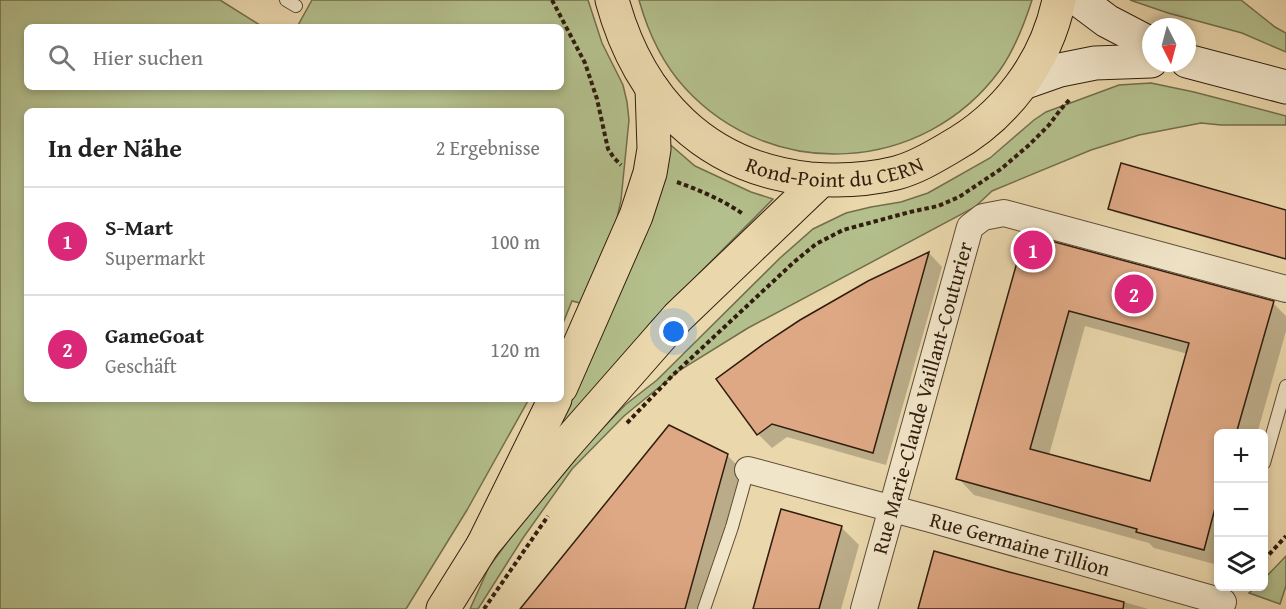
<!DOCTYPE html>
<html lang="de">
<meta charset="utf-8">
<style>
body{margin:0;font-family:"Gentium Book Plus",serif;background:#f2f2f2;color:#222}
.controls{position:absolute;right:18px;bottom:18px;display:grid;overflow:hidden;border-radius:9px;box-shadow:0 3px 9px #0003}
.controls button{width:54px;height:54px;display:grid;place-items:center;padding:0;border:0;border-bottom:2px solid #e0e0e0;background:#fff;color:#222;font:30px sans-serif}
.compass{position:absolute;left:1142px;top:18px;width:54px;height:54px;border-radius:50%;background:#fff;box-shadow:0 3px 9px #0003;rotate:174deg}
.you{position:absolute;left:674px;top:332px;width:21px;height:21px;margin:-15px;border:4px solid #fff;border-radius:50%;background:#1a73e8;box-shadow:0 0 0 9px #1a73e833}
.badge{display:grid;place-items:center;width:39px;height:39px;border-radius:50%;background:#db2777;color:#fff;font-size:20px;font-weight:700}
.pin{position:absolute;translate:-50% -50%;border:3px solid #fff;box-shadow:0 2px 6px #0006}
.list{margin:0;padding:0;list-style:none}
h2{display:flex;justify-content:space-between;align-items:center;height:78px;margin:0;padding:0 24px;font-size:26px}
h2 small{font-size:20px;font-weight:400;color:#767676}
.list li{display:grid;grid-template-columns:39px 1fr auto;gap:18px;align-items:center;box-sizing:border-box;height:108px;padding:0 24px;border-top:2px solid #e0e0e0}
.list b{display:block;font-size:22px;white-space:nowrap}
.list p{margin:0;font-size:20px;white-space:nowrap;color:#767676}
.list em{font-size:20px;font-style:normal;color:#767676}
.icon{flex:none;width:33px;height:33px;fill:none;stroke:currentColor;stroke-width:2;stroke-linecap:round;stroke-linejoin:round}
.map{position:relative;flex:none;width:1286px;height:609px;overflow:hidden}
.search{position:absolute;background:#fff;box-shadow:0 3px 9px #0003;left:24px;top:24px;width:540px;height:66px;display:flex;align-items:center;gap:15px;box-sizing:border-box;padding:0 21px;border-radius:9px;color:#767676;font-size:22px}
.panel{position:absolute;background:#fff;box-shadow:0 3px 9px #0003;left:24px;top:108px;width:540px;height:294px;border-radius:9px}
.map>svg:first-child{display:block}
</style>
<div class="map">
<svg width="1286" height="609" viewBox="0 0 1286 609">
<rect width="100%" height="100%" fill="#ead7ac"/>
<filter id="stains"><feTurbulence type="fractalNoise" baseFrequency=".00333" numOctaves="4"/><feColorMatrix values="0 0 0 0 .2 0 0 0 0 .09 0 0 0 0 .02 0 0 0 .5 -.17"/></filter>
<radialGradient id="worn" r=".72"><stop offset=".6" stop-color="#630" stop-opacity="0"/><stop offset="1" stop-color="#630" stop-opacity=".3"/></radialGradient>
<g fill="#b3bf8c" stroke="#726e4c" stroke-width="1.5">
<path d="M0 0H220L263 27H27V87H561V27H297L312 0H588L602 43 623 85 627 102 629 120 621 200 617 218 584 304 572 301 561 328V111H27V399H529L467 510 406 609H0Z"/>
<path d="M639 0H1032C1024 25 1015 49 1000 70 924 174 772 183 685 88 662 63 648 32 639 0Z"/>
<path d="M1130 0H1241L1275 27 1286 33V52L1242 33 1168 13Z"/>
<path d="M1151 83 1194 92 1286 116V125H1221L1201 123 1139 135 1091 150 992 191 975 207 748 328 680 370 624 416 572 469 523 538 478 609H470L489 567 553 480 625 405 657 380 780 258 813 229 846 213 871 207 901 202 928 193 990 158 1034 120 1046 112 1119 85Z"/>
<path d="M666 141 695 166 751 192 773 199 652 321 598 389 539 461Z"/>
<path d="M1286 556V586L1280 604 1249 593 1256 587 1264 586V579Z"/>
</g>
<g fill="#0003" fill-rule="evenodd">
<path d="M1110 209 1286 211V260L1114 212Z"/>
<path d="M1026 236 1273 303 1286 316V331L1257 434H1218V565L1154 548 1149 543 974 495 958 478ZM1085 326 1188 354 1151 482 1049 455Z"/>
<path d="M929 253 942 267 886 465 787 437 772 448 758 434 718 379 869 282Z"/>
<path d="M727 455 741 469 703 609H522Z"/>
<path d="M841 527 859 545 841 609H754Z"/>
<path d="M1117 600 1148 609H919Z"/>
</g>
<g fill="#dea884" stroke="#311d0d" stroke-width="1.5" fill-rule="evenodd">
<path d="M1121 163 1286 210V259L1108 209Z"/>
<path d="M1025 234 1274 301 1236 434H1218V497L1204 550 1136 532 1137 529 956 479ZM1069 311 1189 343 1150 481 1030 449Z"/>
<path d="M929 252 873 453 772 424 757 435 716 379 765 343 800 320 868 281Z"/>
<path d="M669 425 728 454 685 609H520Z"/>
<path d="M781 509 842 526 819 609H753Z"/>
<path d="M934 551 1009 572 1124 602 1123 609H918Z"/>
</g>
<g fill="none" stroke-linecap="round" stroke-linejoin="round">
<defs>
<g id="lane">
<path d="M286 0 296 6"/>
<path d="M1264 463 1286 386"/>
<path d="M704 609 732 527 748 470"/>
</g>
<g id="street">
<path id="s1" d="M748 470 934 520 1223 602"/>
<path id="s2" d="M864 609 970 227 983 217 1004 213 1286 289"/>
</g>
<g id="secondary">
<path d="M1079 0 1107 21 1151 44"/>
<path d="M1187 61 1286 87"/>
<path d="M1023 83 1060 70 1095 63 1151 61"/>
</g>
<g id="primary">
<path id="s3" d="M612 0C639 99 705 168 810 179 839 181 868 180 896 173 915 168 932 158 949 148 1005 117 1046 63 1059 0"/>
<path d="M561 387 636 216 650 173 654 149 652 88"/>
<path d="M483 545 563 448 678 317 821 180"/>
<path d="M443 609 483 545 555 399"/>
</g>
</defs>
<use href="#lane" stroke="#5f4c35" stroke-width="14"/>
<use href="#street" stroke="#5f4c35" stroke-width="28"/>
<use href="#secondary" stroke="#311d0d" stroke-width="35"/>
<use href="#primary" stroke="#311d0d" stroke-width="35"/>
<g stroke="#311d0d" stroke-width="4" stroke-dasharray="4.5 3" stroke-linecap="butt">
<path d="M552 0 585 63 597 99 608 149 614 158 621 165"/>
<path d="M677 182C699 190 723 200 743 214"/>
<path d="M627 423 673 375 794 262 816 244 843 230 910 212 938 206 959 197 1001 169 1029 145 1049 125 1061 109 1071 98"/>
<path d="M1264 560 1286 536"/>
<path d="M484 609 548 516"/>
</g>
<use href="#lane" stroke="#f1e5c9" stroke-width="12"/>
<use href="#street" stroke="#f1e5c9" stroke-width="26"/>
<use href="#secondary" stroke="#f1e5c9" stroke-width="33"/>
<use href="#primary" stroke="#ead7ac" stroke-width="33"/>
</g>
<g text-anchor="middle" stroke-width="4.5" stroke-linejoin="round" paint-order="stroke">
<g font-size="21" fill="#311d0d" stroke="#f1e5c9">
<text dy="7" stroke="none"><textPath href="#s3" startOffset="310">Rond-Point du CERN</textPath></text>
<text dy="7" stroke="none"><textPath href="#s2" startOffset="219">Rue Marie-Claude Vaillant-Couturier</textPath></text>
<text dy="7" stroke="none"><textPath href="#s1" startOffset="282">Rue Germaine Tillion</textPath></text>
</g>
</g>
<rect width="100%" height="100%" filter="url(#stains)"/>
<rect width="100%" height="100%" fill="url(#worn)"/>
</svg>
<div class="controls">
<button>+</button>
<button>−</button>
<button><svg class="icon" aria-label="layers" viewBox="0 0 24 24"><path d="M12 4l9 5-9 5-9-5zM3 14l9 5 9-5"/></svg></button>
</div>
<svg class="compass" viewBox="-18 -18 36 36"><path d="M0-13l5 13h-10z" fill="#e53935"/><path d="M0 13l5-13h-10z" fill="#767676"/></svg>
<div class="you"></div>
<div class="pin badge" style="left:1033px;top:250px">1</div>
<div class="pin badge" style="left:1134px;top:294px">2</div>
<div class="search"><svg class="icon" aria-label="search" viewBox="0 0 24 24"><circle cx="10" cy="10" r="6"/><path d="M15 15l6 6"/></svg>Hier suchen</div>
<section class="panel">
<h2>In der Nähe<small>2 Ergebnisse</small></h2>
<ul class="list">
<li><span class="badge">1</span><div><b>S-Mart</b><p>Supermarkt</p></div><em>100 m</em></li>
<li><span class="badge">2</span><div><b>GameGoat</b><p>Geschäft</p></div><em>120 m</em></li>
</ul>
</section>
</div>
